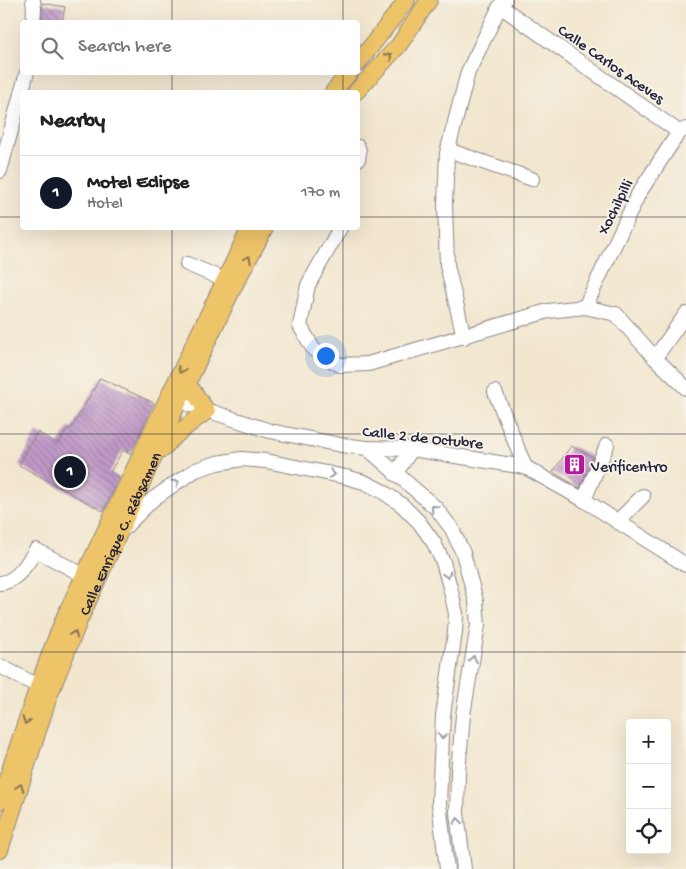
<!DOCTYPE html>
<meta charset="utf-8">
<style>
body{margin:0;font-family:"Gochi Hand",sans-serif;background:#f6f6f6;color:#222}
.controls{position:absolute;right:15px;bottom:15px;display:grid;overflow:hidden;border-radius:5px;box-shadow:0 5px 20px #0002}
.controls button{width:45px;height:45px;display:grid;place-items:center;padding:0;border:0;border-bottom:1px solid #e0e0e0;background:#fff;color:#222;font:25px sans-serif}
.you{position:absolute;left:325px;top:355px;width:18px;height:18px;margin:-12px;border:4px solid #fff;border-radius:50%;background:#1a73e8;box-shadow:0 0 0 8px #1a73e833}
.badge{display:grid;place-items:center;width:32px;height:32px;border-radius:50%;background:#111827;color:#fff;font-size:16px;font-weight:700}
.pin{position:absolute;translate:-50% -50%;border:2px solid #fff;box-shadow:0 1px 5px #0006}
.list{margin:0;padding:0;list-style:none}
h2{display:flex;justify-content:space-between;align-items:center;height:65px;margin:0;padding:0 20px;font-size:21px}
h2 small{font-size:16px;font-weight:400;color:#767676}
.list li{display:grid;grid-template-columns:32px 1fr auto;gap:15px;align-items:center;box-sizing:border-box;height:75px;padding:0 20px;border-top:1px solid #e0e0e0}
.list b{display:block;font-size:19px;white-space:nowrap}
.list p{margin:0;font-size:16px;white-space:nowrap;color:#767676}
.list em{font-size:16px;font-style:normal;color:#767676}
.icon{flex:none;width:28px;height:28px;fill:none;stroke:currentColor;stroke-width:2;stroke-linecap:round;stroke-linejoin:round}
.map{position:relative;flex:none;width:686px;height:869px;overflow:hidden}
.search{position:absolute;background:#fff;box-shadow:0 5px 20px #0002;left:20px;top:20px;width:340px;height:55px;display:flex;align-items:center;gap:12px;box-sizing:border-box;padding:0 18px;border-radius:5px;color:#767676;font-size:19px}
.panel{position:absolute;background:#fff;box-shadow:0 5px 20px #0002;left:20px;top:90px;width:340px;height:140px;border-radius:5px}
.map>svg:first-child{display:block}
</style>
<div class="map">
<svg width="686" height="869" viewBox="0 0 686 869">
<defs>
<pattern id="building-back-hatch" width="6" height="6" patternUnits="userSpaceOnUse" patternTransform="scale(1.25)"><rect width="6" height="6" fill="#c19ac8"/><path d="M-1 5l2 2M0 0l6 6M5-1l2 2" fill="none" stroke="#9c7da4"/></pattern>
</defs>
<rect width="100%" height="100%" fill="#f7f3e8"/>
<filter id="ink" filterUnits="userSpaceOnUse"><feTurbulence type="fractalNoise" baseFrequency=".02" numOctaves="2"/><feDisplacementMap in="SourceGraphic" scale="10" xChannelSelector="R" yChannelSelector="G"/><feConvolveMatrix kernelMatrix="1 2 1 2 8 2 1 2 1" color-interpolation-filters="sRGB"/></filter>
<filter id="wash" filterUnits="userSpaceOnUse"><feTurbulence type="fractalNoise" baseFrequency=".0096" numOctaves="4" result="noise"/><feDisplacementMap in="SourceGraphic" scale="20" xChannelSelector="R" yChannelSelector="G"/><feGaussianBlur stdDeviation="1.12" result="paint"/><feColorMatrix in="noise" values="0 0 0 0 0 0 0 0 0 0 0 0 0 0 0 0 0 1.4 0 .05"/><feComposite in="paint" operator="in"/></filter>
<g filter="url(#wash)">
<rect width="100%" height="100%" fill="#f2e6ce"/>
<g id="blocks">
<g fill="url(#building-back-hatch)">
<path d="M42 3 65 7 62 22H42Z"/>
<path d="M100 378 154 403 130 454 123 450 110 472 119 478 103 511 19 465 37 432 58 444 68 428 71 429Z"/>
<path d="M571 446 593 457 580 488 553 472Z"/>
</g>
</g>
</g>
<g filter="url(#ink)">
<use href="#blocks" fill-opacity="0" stroke="#8a8484" stroke-width="1"/>
<g fill="none" stroke-linecap="round" stroke-linejoin="round">
<defs>
<g id="minor">
<path d="M500 6 679 132"/>
<path d="M33 22 34 9 33 0"/>
<path d="M358 147 359 152 358 159"/>
<path d="M448 150 532 179"/>
<path d="M0 171 27 72"/>
<path d="M340 228 308 285 300 326 314 350 340 365 368 364 548 311 585 307 616 314 655 358 686 388"/>
<path d="M187 264 225 280"/>
<path d="M585 307 639 193 679 132 686 129"/>
<path d="M464 337 447 265 445 204 447 153 468 72 500 6 505 0"/>
<path d="M655 358 686 314"/>
<path d="M495 392 525 467"/>
<path d="M170 403 179 401 270 431 341 445 367 448 412 449 525 467 584 500 686 565"/>
<path d="M367 448 436 508 452 529 463 553 476 601 478 625 463 715 458 772 457 813 464 869"/>
<path d="M395 474 412 449"/>
<path d="M584 500 607 445"/>
<path d="M617 522 643 496"/>
<path d="M123 529 153 499 176 483 196 470 217 463 242 459 266 461 346 477 364 482 382 491 402 505 419 522 434 543 443 562 451 591 456 614 455 632 443 715 439 803 447 869"/>
<path d="M0 583C17 582 27 563 36 550L85 576"/>
<path d="M0 666 38 686"/>
</g>
<g id="major">
<path d="M358 63 407 0"/>
<path d="M333 92 350 72"/>
<path d="M356 92 399 45 429 0"/>
<path d="M163 449C175 434 191 423 207 411L188 384"/>
<path d="M0 801C20 739 40 677 65 616L165 404 250 228"/>
<path id="s1" d="M0 850 49 696 79 621 179 401 234 286 265 228"/>
</g>
</defs>
<use href="#minor" stroke="#8a8484" stroke-width="16"/>
<use href="#major" stroke="#8a8484" stroke-width="18"/>
<use href="#minor" stroke="#fff" stroke-width="14"/>
<use href="#major" stroke="#eec469" stroke-width="16"/>
</g>
<defs><path id="oneway-chevron" d="M-2-3.5L2.5 0L-2 3.5" fill="none" stroke-width="1.6" stroke-linecap="round" stroke-linejoin="round" transform="scale(1.25)"/></defs>
<g stroke="#887352">
<use href="#oneway-chevron" transform="translate(389 56) rotate(-48)"/>
<use href="#oneway-chevron" transform="translate(248 259) rotate(-62)"/>
<use href="#oneway-chevron" transform="translate(181 370) rotate(116)"/>
<use href="#oneway-chevron" transform="translate(74 634) rotate(-68)"/>
<use href="#oneway-chevron" transform="translate(26 721) rotate(108)"/>
<use href="#oneway-chevron" transform="translate(20 787) rotate(-72)"/>
</g>
<g stroke="#9c9ca7">
<use href="#oneway-chevron" transform="translate(332 474) rotate(11)"/>
<use href="#oneway-chevron" transform="translate(176 483) rotate(-34)"/>
<use href="#oneway-chevron" transform="translate(434 508) rotate(-133)"/>
<use href="#oneway-chevron" transform="translate(447 575) rotate(74)"/>
<use href="#oneway-chevron" transform="translate(473 659) rotate(-81)"/>
<use href="#oneway-chevron" transform="translate(442 736) rotate(93)"/>
<use href="#oneway-chevron" transform="translate(458 821) rotate(-97)"/>
</g>
</g>
<path fill="none" stroke="#22223b" stroke-width="1" stroke-opacity="0.55" d="M172 0V22M343 0V22M514 0V869M172 72V92M343 72V92M0 217H22M358 217H686M172 228V869M343 228V869M0 434H686M0 652H686"/>
<defs>
<symbol id="building-square" viewBox="-11 -11 22 22"><rect x="-9" y="-9" width="18" height="18" rx="4" fill="#b5179e" stroke="#f7f3e8"/><path d="M-4-6H4V6H1V3H-1V6H-4ZM-2.5-4.3h1.7v1.8h-1.7ZM.8-4.3h1.7v1.8H.8ZM-2.5-1h1.7V.8h-1.7ZM.8-1h1.7V.8H.8Z" fill="#fff"/></symbol>
</defs>
<g fill-rule="evenodd">
<use href="#building-square" x="562" y="452" width="25" height="25"/>
</g>
<g text-anchor="middle" stroke-width="4" stroke-linejoin="round" paint-order="stroke">
<g font-size="16" fill="#22223b" stroke="#f7f3e8">
<text transform="translate(612 63) rotate(35)" y="6">Calle Carlos Aceves</text>
<text transform="translate(614 206) rotate(-63)" y="6">Xochilpilli</text>
<text transform="translate(423 436) rotate(6)" y="6">Calle 2 de Octubre</text>
<text dy="6" stroke="none"><textPath href="#s1" startOffset="339">Calle Enrique C. Rébsamen</textPath></text>
</g>
<g font-size="16" fill="#22223b" stroke="#f7f3e8" text-anchor="start">
<text x="591" y="471">Verificentro</text>
</g>
</g>
</svg>
<div class="controls">
<button>+</button>
<button>−</button>
<button><svg class="icon" aria-label="locate" viewBox="0 0 24 24"><circle cx="12" cy="12" r="6"/><path d="M12 2v4M12 18v4M2 12h4M18 12h4"/></svg></button>
</div>
<div class="you"></div>
<div class="pin badge" style="left:70px;top:472px">1</div>
<div class="search"><svg class="icon" aria-label="search" viewBox="0 0 24 24"><circle cx="10" cy="10" r="6"/><path d="M15 15l6 6"/></svg>Search here</div>
<section class="panel">
<h2>Nearby<small></small></h2>
<ul class="list">
<li><span class="badge">1</span><div><b>Motel Eclipse</b><p>Hotel</p></div><em>170 m</em></li>
</ul>
</section>
</div>
